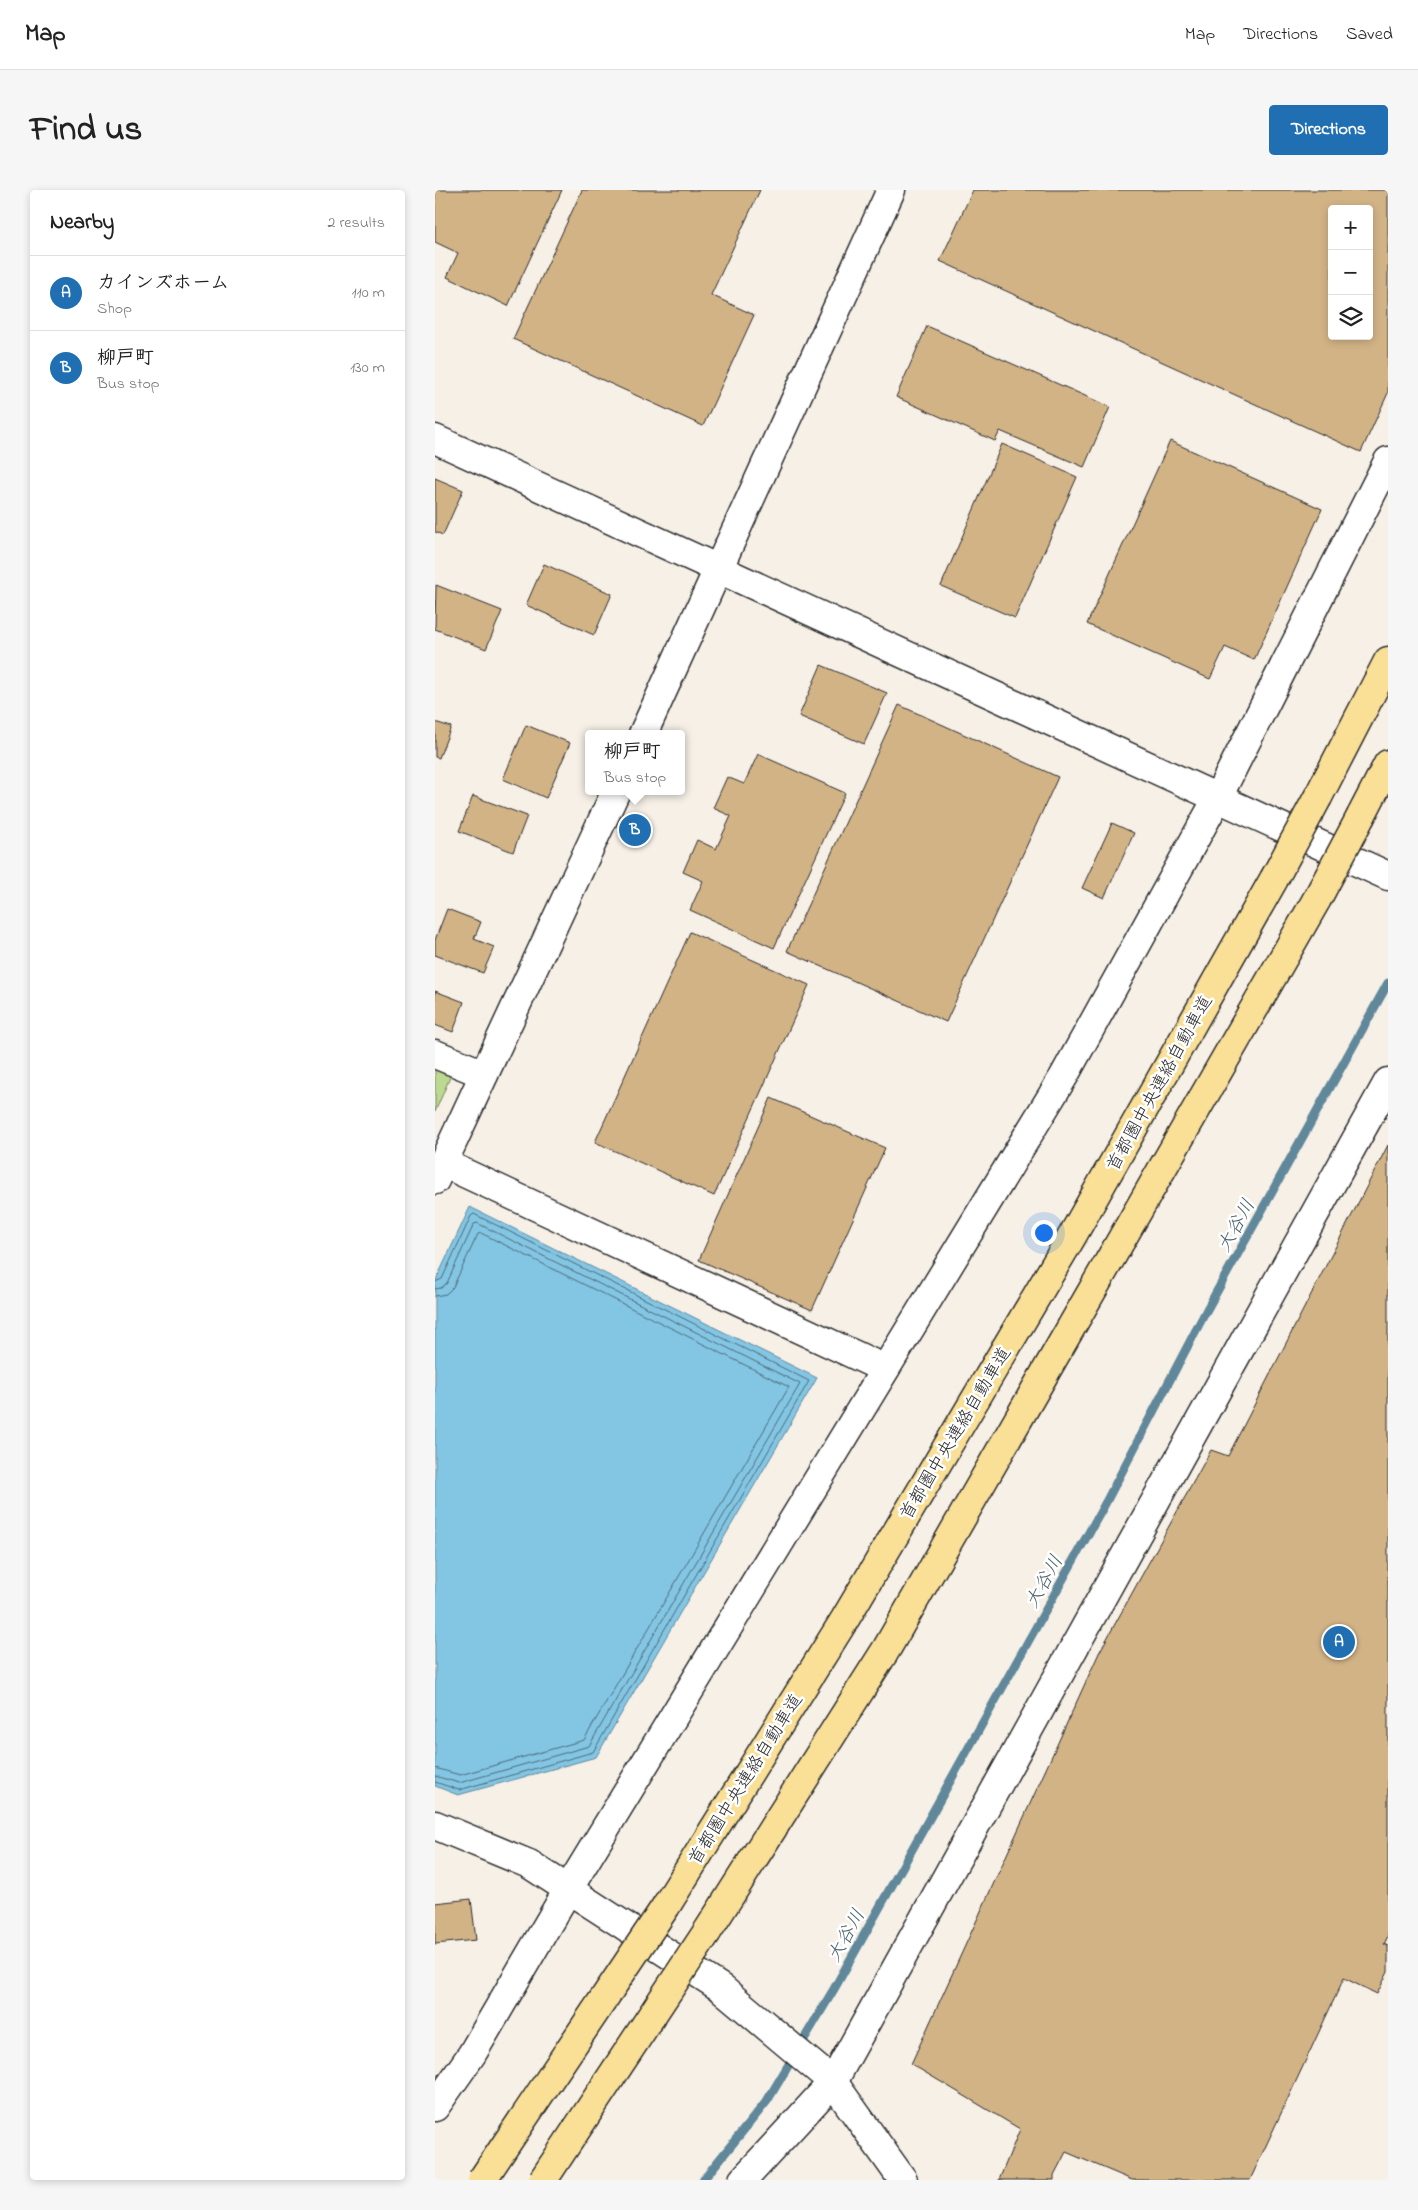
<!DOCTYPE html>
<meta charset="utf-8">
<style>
body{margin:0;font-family:"Indie Flower","Klee One",sans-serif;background:#f6f6f6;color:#222}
.controls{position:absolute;right:15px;top:15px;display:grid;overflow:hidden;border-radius:5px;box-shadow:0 2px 8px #0003}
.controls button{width:45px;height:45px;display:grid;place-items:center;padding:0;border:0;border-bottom:1px solid #e0e0e0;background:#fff;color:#222;font:25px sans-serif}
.you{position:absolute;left:608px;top:1042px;width:18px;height:18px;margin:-12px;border:4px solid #fff;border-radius:50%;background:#1a73e8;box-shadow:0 0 0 8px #1a73e833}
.badge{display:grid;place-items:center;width:32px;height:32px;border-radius:50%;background:#1f6fb2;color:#fff;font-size:16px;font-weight:700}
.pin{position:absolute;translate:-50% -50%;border:2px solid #fff;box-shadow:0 1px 5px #0006}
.popup{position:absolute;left:150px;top:540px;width:100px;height:65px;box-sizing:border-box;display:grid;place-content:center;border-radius:5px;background:#fff;filter:drop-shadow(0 1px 4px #0005);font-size:16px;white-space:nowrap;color:#767676}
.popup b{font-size:19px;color:#222}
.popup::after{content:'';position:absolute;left:50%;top:100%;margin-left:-10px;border:10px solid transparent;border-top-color:#fff}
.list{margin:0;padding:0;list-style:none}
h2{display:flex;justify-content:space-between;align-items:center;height:65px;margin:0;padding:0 20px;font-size:21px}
h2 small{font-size:16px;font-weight:400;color:#767676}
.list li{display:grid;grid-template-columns:32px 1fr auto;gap:15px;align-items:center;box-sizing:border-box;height:75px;padding:0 20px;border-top:1px solid #e0e0e0}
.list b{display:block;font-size:19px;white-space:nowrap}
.list p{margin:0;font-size:16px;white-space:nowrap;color:#767676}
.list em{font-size:16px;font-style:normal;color:#767676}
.icon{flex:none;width:28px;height:28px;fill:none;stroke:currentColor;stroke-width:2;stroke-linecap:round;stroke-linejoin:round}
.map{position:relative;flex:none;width:953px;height:1990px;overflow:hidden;border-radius:5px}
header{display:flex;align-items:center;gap:30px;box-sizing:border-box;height:70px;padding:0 25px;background:#fff;border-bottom:1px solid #e0e0e0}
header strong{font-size:24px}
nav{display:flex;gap:28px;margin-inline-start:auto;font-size:18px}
.intro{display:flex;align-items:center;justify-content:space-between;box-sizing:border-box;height:120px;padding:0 30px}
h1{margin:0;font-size:35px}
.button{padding:12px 22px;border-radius:5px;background:#1f6fb2;color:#fff;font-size:18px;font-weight:700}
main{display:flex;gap:30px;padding:0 30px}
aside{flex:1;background:#fff;border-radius:5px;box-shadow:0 2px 8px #0003}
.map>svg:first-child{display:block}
</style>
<header>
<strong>Map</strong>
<nav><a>Map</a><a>Directions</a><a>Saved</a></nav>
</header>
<div class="intro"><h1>Find us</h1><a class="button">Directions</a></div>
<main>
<aside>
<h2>Nearby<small>2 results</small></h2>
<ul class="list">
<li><span class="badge">A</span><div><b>カインズホーム</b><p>Shop</p></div><em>110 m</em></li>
<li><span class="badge">B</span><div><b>柳戸町</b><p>Bus stop</p></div><em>130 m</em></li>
</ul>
</aside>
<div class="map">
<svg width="953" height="1990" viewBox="0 0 953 1990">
<rect width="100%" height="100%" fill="#f6f0e7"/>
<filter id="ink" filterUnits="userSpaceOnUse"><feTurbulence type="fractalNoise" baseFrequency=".02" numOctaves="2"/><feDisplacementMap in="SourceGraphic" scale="10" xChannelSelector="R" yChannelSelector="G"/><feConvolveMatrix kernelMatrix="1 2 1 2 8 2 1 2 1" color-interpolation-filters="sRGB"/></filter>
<g filter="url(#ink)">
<path fill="#bdd890" stroke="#74825e" d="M0 879 16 885 0 922Z"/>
<path fill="#83c6e4" stroke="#60889a" d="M35 1017 382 1188 161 1567 23 1605 0 1596V1092Z"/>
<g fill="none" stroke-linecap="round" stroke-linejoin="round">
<g stroke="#4e6975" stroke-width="1">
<path d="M0 1092 7 1089 36 1026 39 1024 374 1191 158 1562 24 1600 0 1592"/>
<path d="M0 1099 6 1098 12 1093 39 1034 42 1033 365 1194 154 1556 24 1593 0 1586"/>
<path d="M0 1106 11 1104 18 1097 43 1044 46 1043 354 1197 149 1550 25 1585 0 1578"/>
</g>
<path stroke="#60889a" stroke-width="9" d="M268 1990 332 1911 399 1799 671 1312 771 1121 953 793"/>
</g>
<g fill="#d2b386" stroke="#2b2b2b" fill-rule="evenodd">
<path d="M0 0H127L73 116 12 87 23 63 0 52Z"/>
<path d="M147 0H325L276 105 319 125 268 236 78 149Z"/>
<path d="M538 0H953V203L926 262 505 71ZM897 19H934V146H897Z"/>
<path d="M492 136 675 217 649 277 565 241 560 251 461 207Z"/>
<path d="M735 251 887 319 819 470 790 457 775 489 652 434Z"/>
<path d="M567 254 642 287 580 428 506 396Z"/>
<path d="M0 288 28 300 8 345 0 342Z"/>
<path d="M109 374 177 404 159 445 91 415Z"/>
<path d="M1 395 67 421 51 459 0 439Z"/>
<path d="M386 475 452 503 429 554 364 526Z"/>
<path d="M464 515 623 587 511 832 352 761Z"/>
<path d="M0 532 16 537 4 568 0 567Z"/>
<path d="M91 535 135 553 111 608 68 589Z"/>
<path d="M323 564 410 603 339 758 255 720 268 691 248 682 262 650 281 659 296 626 278 618 292 587 309 594Z"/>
<path d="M38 606 92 626 78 662 24 641Z"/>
<path d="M677 633 699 643 669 708 647 698Z"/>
<path d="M12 719 46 732 39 749 59 757 48 783 0 765V750Z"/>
<path d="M255 742 374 795 279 1006 160 952Z"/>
<path d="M0 801 29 812 18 842 0 835Z"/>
<path d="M336 908 450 958 377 1120 264 1070Z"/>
<path d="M953 955V1746L949 1754 953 1756V1782L942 1804 909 1788 815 1990H697L631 1962 619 1985V1990H564L585 1939 476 1874 664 1463 776 1260 793 1266Z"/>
<path d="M36 1709 41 1750 0 1754V1713Z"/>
</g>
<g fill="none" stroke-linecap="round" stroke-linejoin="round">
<defs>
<g id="minor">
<path d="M0 249 953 686"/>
<path d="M208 544 456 0"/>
<path d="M0 864 49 884"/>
<path d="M8 973 450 1179"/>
<path d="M0 990 181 601"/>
<path d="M0 1635 94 1674 286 1798 398 1892 468 1990"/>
<path d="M0 1917 37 1864 134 1698 629 886 782 609 953 271"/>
<path d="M308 1990 398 1892 953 892"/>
</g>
<g id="highway">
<path d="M883 607 953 471"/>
<path d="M926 626 953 574"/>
<path d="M231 1716 410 1429 636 1048 839 689"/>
<path d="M272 1742 452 1458 882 709"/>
</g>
</defs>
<use href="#minor" stroke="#2b2b2b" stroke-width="31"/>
<use href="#highway" stroke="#2b2b2b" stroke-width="31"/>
<use href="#minor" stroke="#fff" stroke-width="28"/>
<use href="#highway" stroke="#fadf96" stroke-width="28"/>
<defs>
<g id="highway-bridge">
<path d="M839 689 883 607"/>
<path d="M882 709 926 626"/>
<path d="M47 1990 231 1716"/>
<path d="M108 1990 272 1742"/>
</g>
</defs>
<use href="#highway-bridge" stroke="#2b2b2b" stroke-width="31" stroke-linecap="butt"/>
<use href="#highway-bridge" stroke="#fadf96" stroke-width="28"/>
</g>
</g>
<g text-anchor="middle" stroke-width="5" stroke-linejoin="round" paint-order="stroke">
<g font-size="18" fill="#2b2b2b" stroke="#fff">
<text transform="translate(724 893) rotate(-61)" y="6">首都圏中央連絡自動車道</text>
<text transform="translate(520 1243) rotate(-59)" y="6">首都圏中央連絡自動車道</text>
<text transform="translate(310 1589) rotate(-58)" y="6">首都圏中央連絡自動車道</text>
</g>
<g font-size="19" font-style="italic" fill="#4a616c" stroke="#fff">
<text transform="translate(800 1035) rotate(-61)" y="7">大谷川</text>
<text transform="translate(608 1391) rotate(-61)" y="7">大谷川</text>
<text transform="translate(410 1745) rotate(-61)" y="7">大谷川</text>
</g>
</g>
</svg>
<div class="controls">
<button>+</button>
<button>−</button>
<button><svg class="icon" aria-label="layers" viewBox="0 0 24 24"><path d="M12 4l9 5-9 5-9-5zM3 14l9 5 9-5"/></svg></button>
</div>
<div class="you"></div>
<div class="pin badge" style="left:904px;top:1452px">A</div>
<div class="pin badge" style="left:200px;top:640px">B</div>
<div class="popup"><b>柳戸町</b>Bus stop</div>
</div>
</main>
